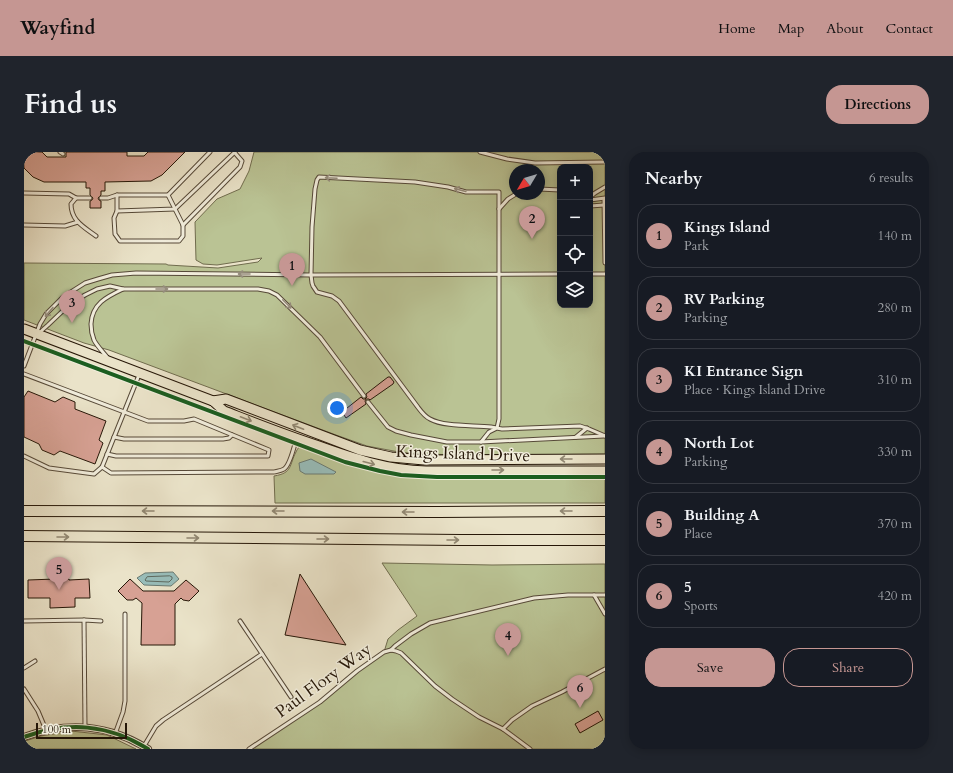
<!DOCTYPE html>
<meta charset="utf-8">
<style>
body{margin:0;font-family:Cardo,serif;background:#20242c;color:#f1f3f6}
.controls{position:absolute;right:12px;top:12px;display:grid;overflow:hidden;border-radius:8px;box-shadow:0 2px 10px #0003}
.controls button{width:36px;height:36px;display:grid;place-items:center;padding:0;border:0;border-bottom:1px solid #363941;background:#171b24;color:#f1f3f6;font:20px sans-serif}
.compass{position:absolute;left:485px;top:12px;width:36px;height:36px;border-radius:50%;background:#171b24;box-shadow:0 2px 10px #0003;rotate:232deg}
.scale{position:absolute;left:12px;bottom:10px;width:91px;box-sizing:border-box;padding-left:4px;border:2px solid #251607;border-top:0;font-size:11px;line-height:14px;white-space:nowrap;color:#251607;-webkit-text-stroke:3px #f1eddc;paint-order:stroke}
.you{position:absolute;left:313px;top:256px;width:14px;height:14px;margin:-10px;border:3px solid #fff;border-radius:50%;background:#1a73e8;box-shadow:0 0 0 6px #1a73e833}
.badge{display:grid;place-items:center;width:26px;height:26px;border-radius:50%;background:#c59692;color:#111;font-size:13px;font-weight:700}
.pin{position:absolute;translate:-50% -33px;filter:drop-shadow(0 1px 2px #0008)}
.pin::after{content:'';position:absolute;top:21px;width:14px;height:12px;background:inherit;clip-path:polygon(0 0,100% 0,50% 100%)}
.list{margin:0;padding:0;list-style:none}
h2{display:flex;justify-content:space-between;align-items:center;height:52px;margin:0;padding:0 16px;font-size:17px}
h2 small{font-size:13px;font-weight:400;color:#9ea1a6}
.list li{display:grid;grid-template-columns:26px 1fr auto;gap:12px;align-items:center;box-sizing:border-box;height:64px;margin:0 8px 8px;padding:0 8px;border:1px solid #363941;border-radius:16px}
.list b{display:block;font-size:15px;white-space:nowrap}
.list p{margin:0;font-size:13px;white-space:nowrap;color:#9ea1a6}
.list em{font-size:13px;font-style:normal;color:#9ea1a6}
.actions{display:flex;gap:8px;padding:12px 16px}
.actions a{flex:1;padding:9px 0;border:1px solid #c59692;border-radius:16px;text-align:center;font-size:14px;color:#c59692}
.actions .main{background:#c59692;color:#111}
.icon{flex:none;width:22px;height:22px;fill:none;stroke:currentColor;stroke-width:2;stroke-linecap:round;stroke-linejoin:round}
.map{position:relative;flex:none;width:581px;height:597px;overflow:hidden;border-radius:16px}
header{display:flex;align-items:center;gap:24px;box-sizing:border-box;height:56px;padding:0 20px;background:#c59692;color:#111}
header strong{font-size:19px}
nav{display:flex;gap:22px;margin-inline-start:auto;font-size:14px}
.intro{display:flex;align-items:center;justify-content:space-between;box-sizing:border-box;height:96px;padding:0 24px}
h1{margin:0;font-size:28px}
.button{padding:10px 18px;border-radius:16px;background:#c59692;color:#111;font-size:14px;font-weight:700}
main{display:flex;gap:24px;padding:0 24px}
aside{flex:1;background:#171b24;border-radius:16px;box-shadow:0 2px 10px #0003}
.map>svg:first-child{display:block}
</style>
<header>
<strong>Wayfind</strong>
<nav><a>Home</a><a>Map</a><a>About</a><a>Contact</a></nav>
</header>
<div class="intro"><h1>Find us</h1><a class="button">Directions</a></div>
<main>
<div class="map">
<svg width="581" height="597" viewBox="0 0 581 597">
<rect width="100%" height="100%" fill="#eae3c9"/>
<filter id="stains"><feTurbulence type="fractalNoise" baseFrequency=".005" numOctaves="4"/><feColorMatrix values="0 0 0 0 .2 0 0 0 0 .09 0 0 0 0 .02 0 0 0 .5 -.17"/></filter>
<radialGradient id="worn" r=".72"><stop offset=".6" stop-color="#630" stop-opacity="0"/><stop offset="1" stop-color="#630" stop-opacity=".3"/></radialGradient>
<g fill="#bac394" stroke="#706c4e" fill-rule="evenodd">
<path d="M230 0H581V303H448L393 302 375 300 343 294 312 283 85 198 60 191 0 168V111L142 112 144 113 194 116 234 110 238 106 193 113 179 112 172 108 171 70 193 47 216 37 225 19ZM536 15H566V153H536ZM491 18H515V42H491Z"/>
<path d="M278 292 320 308 344 316 373 320 581 323V351H251L250 324C269 321 265 313 272 300 273 297 276 294 278 292Z"/>
<path d="M358 411 468 413 581 412V597H225L296 550 333 519 360 500 364 487 374 478 393 464Z"/>
<path d="M47 579 83 583 112 597H0V590L1 589 17 584Z"/>
</g>
<g fill="#98bdba" stroke="#6a7a72">
<path d="M287 307 312 320 310 322H281L276 319 275 311Z"/>
<path d="M149 420 155 427 147 434 120 433 113 426 121 421Z"/>
</g>
<g fill="none" stroke-linecap="round" stroke-linejoin="round">
<path stroke="#5e6a60" stroke-width="1" d="M146 424 148 425V427L145 430 122 429 121 428 123 425Z"/>
</g>
<g fill="#d7a194" stroke="#251607">
<path d="M0 0H18L23 5H42V0H103V4H120L124 0H161L138 23 127 29 81 30V39H77V43L74 46 75 48 77 49V56H66V49L68 48 69 46 66 43V36H62V30H20L9 25 0 16Z"/>
<path d="M364 225H366L370 230 369 232 346 248 345 247H342L341 249 342 252 322 266 318 260 337 245 339 247H341L343 245 342 242Z"/>
<path d="M4 239 31 250 39 245 51 250V257L82 269 75 288 79 291 71 312 36 299 30 303 18 298 15 292 0 285V245Z"/>
<path d="M276 422 322 493 261 483Z"/>
<path d="M31 427H45V428L65 427 66 446H51V455L26 456V446H4V428Z"/>
<path d="M106 427 119 439H150L162 428 175 439 165 449 159 448 157 446 151 452V493H117L118 451 112 446 109 448H103L94 439Z"/>
<path d="M574 559 579 568 556 581 551 572Z"/>
</g>
<g fill="none" stroke-linecap="round" stroke-linejoin="round">
<defs>
<g id="service">
<path d="M36 0 39 2"/>
<path d="M456 0 483 7 511 11 581 10"/>
<path d="M515 37 536 38"/>
<path d="M0 41 45 42 52 46"/>
<path d="M93 43V59L90 66 91 82 96 89H155L159 84V73L144 43"/>
<path d="M566 45 571 41 581 35"/>
<path d="M66 46H52L47 52C47 69 60 75 72 84"/>
<path d="M77 46H84L93 43H144L186 0"/>
<path d="M580 47 581 111"/>
<path d="M566 48 581 46"/>
<path d="M566 54 580 53"/>
<path d="M475 57 484 47 492 42"/>
<path d="M93 59 151 57 211 0"/>
<path d="M0 73 41 74 54 70"/>
<path d="M159 73 216 15 218 9 211 1"/>
<path d="M566 122H581"/>
<path d="M15 181 24 173 46 152 61 143 73 137 86 134 99 137H234L245 139 253 143 296 185 340 244"/>
<path d="M83 205C79 200 73 194 70 188 68 183 67 177 67 172 68 152 82 145 99 137"/>
<path d="M0 214 16 172 22 162 39 145 61 131 74 127 88 123 112 121 287 123 536 122"/>
<path d="M0 222 124 269H160L170 267 245 298 244 304H92L83 302"/>
<path d="M344 250 364 275 372 279 387 283 423 290H457L580 284"/>
<path d="M90 285 100 287H199L205 286 208 283"/>
<path d="M552 285 563 276"/>
<path d="M457 290 465 280 473 276 475 267V40H442L424 35 391 30 295 25 293 28 291 37 288 75 287 123 288 131 289 134 293 140 308 144 315 149 393 254C396 258 400 264 406 267 420 275 450 273 467 275L478 277 556 274 565 277 581 284"/>
<path d="M0 304 25 316 70 322 78 315 115 223"/>
<path d="M78 315 87 321 250 320C253 319 257 319 260 317 266 313 270 295 272 288"/>
<path d="M570 443 581 462"/>
<path d="M60 468 61 575"/>
<path d="M0 469 60 468 77 469"/>
<path d="M216 469 267 545"/>
<path d="M367 498 371 494 387 482 406 471 510 446 544 443H581"/>
<path d="M0 516 11 509"/>
<path d="M0 537 14 559 22 578"/>
<path d="M479 577 488 568 508 554 538 540 581 517"/>
<path d="M91 582 99 560 101 549V462"/>
<path d="M120 594 132 574 139 568 238 502"/>
<path d="M225 597 296 550 333 519 360 500 367 498 372 499 377 501 411 534 428 547 455 565 479 577 506 597"/>
</g>
<path id="minor" d="M0 585C44 569 84 572 124 597"/>
<g id="primary">
<path d="M0 177 189 249 200 259C231 271 261 283 292 293 328 306 363 318 402 319H581"/>
<path d="M189 249 202 247 336 298 367 305 400 308 581 307"/>
</g>
<g id="motorway">
<path d="M0 359 414 360 581 359"/>
<path d="M0 384 437 388H581"/>
</g>
</defs>
<use href="#service" stroke="#564938" stroke-width="5"/>
<use href="#minor" stroke="#564938" stroke-width="8"/>
<use href="#primary" stroke="#251607" stroke-width="11"/>
<use href="#motorway" stroke="#251607" stroke-width="12"/>
<use href="#service" stroke="#f1eddc" stroke-width="3"/>
<use href="#minor" stroke="#f1eddc" stroke-width="5.5"/>
<use href="#primary" stroke="#eae3c9" stroke-width="9"/>
<use href="#motorway" stroke="#eae3c9" stroke-width="10"/>
<defs>
<g id="cycleway">
<path d="M0 189 321 310 356 319 377 323 413 325H581"/>
<path d="M0 585C44 569 84 572 124 597"/>
</g>
</defs>
<use href="#cycleway" stroke="#f1eddc" stroke-width="6"/>
<use href="#cycleway" stroke="#1b5e20" stroke-width="4"/>
</g>
<defs><path id="oneway-shaft" d="M-6 0H5M1.5-3L5.5 0L1.5 3" fill="none" stroke-width="1.6" stroke-linecap="round" stroke-linejoin="round"/></defs>
<g stroke="#958c7c">
<use href="#oneway-shaft" transform="translate(307 26) rotate(-177)"/>
<use href="#oneway-shaft" transform="translate(436 38) rotate(-165)"/>
<use href="#oneway-shaft" transform="translate(220 122) rotate(-180)"/>
<use href="#oneway-shaft" transform="translate(138 137)"/>
<use href="#oneway-shaft" transform="translate(263 152) rotate(45)"/>
<use href="#oneway-shaft" transform="translate(25 160) rotate(130)"/>
</g>
<g stroke="#918772">
<use href="#oneway-shaft" transform="translate(222 267) rotate(21)"/>
<use href="#oneway-shaft" transform="translate(274 275) rotate(-159)"/>
<use href="#oneway-shaft" transform="translate(542 307) rotate(180)"/>
<use href="#oneway-shaft" transform="translate(345 311) rotate(15)"/>
<use href="#oneway-shaft" transform="translate(474 318)"/>
<use href="#oneway-shaft" transform="translate(124 359) rotate(-180)"/>
<use href="#oneway-shaft" transform="translate(254 359) rotate(-180)"/>
<use href="#oneway-shaft" transform="translate(542 359) rotate(180)"/>
<use href="#oneway-shaft" transform="translate(384 360) rotate(-180)"/>
<use href="#oneway-shaft" transform="translate(39 385)"/>
<use href="#oneway-shaft" transform="translate(169 386)"/>
<use href="#oneway-shaft" transform="translate(299 387)"/>
<use href="#oneway-shaft" transform="translate(429 388)"/>
</g>
<g text-anchor="middle" stroke-width="3" stroke-linejoin="round" paint-order="stroke">
<g font-size="17" fill="#251607" stroke="#f1eddc">
<text transform="translate(439 301) rotate(2)" y="6">Kings Island Drive</text>
<text transform="translate(299 528) rotate(-36)" y="6">Paul Flory Way</text>
</g>
</g>
<rect width="100%" height="100%" filter="url(#stains)"/>
<rect width="100%" height="100%" fill="url(#worn)"/>
</svg>
<div class="controls">
<button>+</button>
<button>−</button>
<button><svg class="icon" aria-label="locate" viewBox="0 0 24 24"><circle cx="12" cy="12" r="6"/><path d="M12 2v4M12 18v4M2 12h4M18 12h4"/></svg></button>
<button><svg class="icon" aria-label="layers" viewBox="0 0 24 24"><path d="M12 4l9 5-9 5-9-5zM3 14l9 5 9-5"/></svg></button>
</div>
<svg class="compass" viewBox="-18 -18 36 36"><path d="M0-13l5 13h-10z" fill="#e53935"/><path d="M0 13l5-13h-10z" fill="#9ea1a6"/></svg>
<div class="scale">100 m</div>
<div class="you"></div>
<div class="pin badge" style="left:268px;top:134px">1</div>
<div class="pin badge" style="left:508px;top:87px">2</div>
<div class="pin badge" style="left:48px;top:171px">3</div>
<div class="pin badge" style="left:484px;top:504px">4</div>
<div class="pin badge" style="left:35px;top:438px">5</div>
<div class="pin badge" style="left:556px;top:556px">6</div>
</div>
<aside>
<h2>Nearby<small>6 results</small></h2>
<ul class="list">
<li><span class="badge">1</span><div><b>Kings Island</b><p>Park</p></div><em>140 m</em></li>
<li><span class="badge">2</span><div><b>RV Parking</b><p>Parking</p></div><em>280 m</em></li>
<li><span class="badge">3</span><div><b>KI Entrance Sign</b><p>Place · Kings Island Drive</p></div><em>310 m</em></li>
<li><span class="badge">4</span><div><b>North Lot</b><p>Parking</p></div><em>330 m</em></li>
<li><span class="badge">5</span><div><b>Building A</b><p>Place</p></div><em>370 m</em></li>
<li><span class="badge">6</span><div><b>5</b><p>Sports</p></div><em>420 m</em></li>
</ul>
<div class="actions"><a class="main">Save</a><a>Share</a></div>
</aside>
</main>
